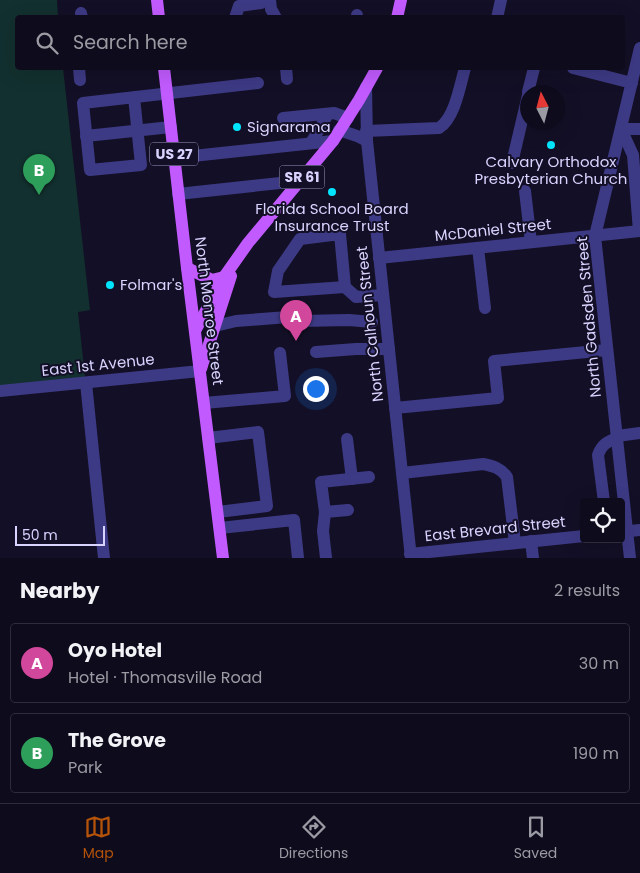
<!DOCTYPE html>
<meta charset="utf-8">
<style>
body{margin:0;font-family:Poppins,sans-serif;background:#171425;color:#f1f3f6}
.controls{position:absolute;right:15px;bottom:15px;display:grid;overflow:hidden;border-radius:5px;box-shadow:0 5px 20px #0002}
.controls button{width:45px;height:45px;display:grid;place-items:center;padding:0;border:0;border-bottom:1px solid #2e2b3b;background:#0e0b1c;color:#f1f3f6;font:25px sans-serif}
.compass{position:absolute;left:520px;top:85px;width:45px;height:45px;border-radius:50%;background:#0e0b1c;box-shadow:0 5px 20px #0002;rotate:354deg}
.scale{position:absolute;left:15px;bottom:12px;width:90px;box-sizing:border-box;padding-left:5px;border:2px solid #d9d4ff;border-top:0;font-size:14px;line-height:18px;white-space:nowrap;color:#d9d4ff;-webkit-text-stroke:4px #130f26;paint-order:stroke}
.you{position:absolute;left:315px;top:388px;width:18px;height:18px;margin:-12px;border:4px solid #fff;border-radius:50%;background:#1a73e8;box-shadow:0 0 0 8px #1a73e833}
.badge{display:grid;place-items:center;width:32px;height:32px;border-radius:50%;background:#b45309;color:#fff;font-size:16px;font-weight:700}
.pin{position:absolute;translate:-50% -41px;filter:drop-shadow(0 1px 2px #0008)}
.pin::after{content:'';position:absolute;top:26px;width:18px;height:15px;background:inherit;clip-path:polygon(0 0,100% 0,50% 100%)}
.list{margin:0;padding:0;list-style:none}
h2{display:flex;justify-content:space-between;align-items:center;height:65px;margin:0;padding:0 20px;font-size:21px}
h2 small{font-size:16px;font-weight:400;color:#9b9ba3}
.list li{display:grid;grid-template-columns:32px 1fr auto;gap:15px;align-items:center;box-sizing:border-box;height:80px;margin:0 10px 10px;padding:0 10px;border:1px solid #2e2b3b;border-radius:5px}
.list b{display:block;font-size:19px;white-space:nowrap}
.list p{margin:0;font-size:16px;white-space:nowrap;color:#9b9ba3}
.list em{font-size:16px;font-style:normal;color:#9b9ba3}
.icon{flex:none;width:28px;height:28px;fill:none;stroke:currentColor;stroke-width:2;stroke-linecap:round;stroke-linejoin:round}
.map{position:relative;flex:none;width:640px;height:558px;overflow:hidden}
.search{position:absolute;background:#0e0b1c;box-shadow:0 5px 20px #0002;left:15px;right:15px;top:15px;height:55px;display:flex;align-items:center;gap:12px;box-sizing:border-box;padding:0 18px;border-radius:5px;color:#9b9ba3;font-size:19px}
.sheet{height:245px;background:#0e0b1c}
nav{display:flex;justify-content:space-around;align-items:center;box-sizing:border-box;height:70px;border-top:1px solid #2e2b3b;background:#0e0b1c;font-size:14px;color:#9b9ba3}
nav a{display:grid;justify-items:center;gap:2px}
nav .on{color:#b45309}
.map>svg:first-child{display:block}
</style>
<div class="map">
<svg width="640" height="558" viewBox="0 0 640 558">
<rect width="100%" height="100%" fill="#130f26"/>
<path fill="#12302f" d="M0 0H57L58 17 18 18V68H63L90 310 78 312 85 377 0 386Z"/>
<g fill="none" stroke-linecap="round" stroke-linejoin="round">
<g stroke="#3d3a85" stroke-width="12">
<path d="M270 0 271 9 276 18"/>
<path d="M81 13 82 18"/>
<path d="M235 18 239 6 261 3"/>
<path d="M357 18V15"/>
<path d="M497 18 501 0"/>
<path d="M79 68 80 80"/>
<path d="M286 68 287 79"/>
<path d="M573 68 632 83"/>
<path d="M366 87 367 141 411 558"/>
<path d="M528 92 534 68"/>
<path d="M134 97 141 165 90 170 83 103 258 83"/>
<path d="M283 118 334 113 348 118"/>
<path d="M339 130 357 136 367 141"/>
<path d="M366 131 439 128C455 118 460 85 465 68"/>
<path d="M86 136 171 127"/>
<path d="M311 143 328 114"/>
<path d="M174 158 333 141"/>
<path d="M512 163 528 95"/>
<path d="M525 191 531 242"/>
<path d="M178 194 299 181"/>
<path d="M639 231 633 155 621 129H640"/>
<path d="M478 248 485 308"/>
<path d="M379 258 640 231"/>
<path d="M345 287 274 292 278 271 300 239 340 234 345 287 356 297 383 295"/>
<path d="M215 326 236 321 288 317 300 321 349 320 372 322"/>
<path d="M316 352 356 349H389"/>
<path d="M86 383 104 558"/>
<path d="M0 391 200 371"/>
<path d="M204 403 285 396 280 353"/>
<path d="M395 408 498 398 494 361 607 350"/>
<path d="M617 436 640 433"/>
<path d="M208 438 258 432 259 440 267 506 218 512"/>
<path d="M347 439 352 479"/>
<path d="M402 473 483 464C493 466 501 468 507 477L515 543"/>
<path d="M604 502 598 455C602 444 607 442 617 438"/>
<path d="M325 512 348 510"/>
<path d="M220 528 294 520 298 558"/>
<path d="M621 532 640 530"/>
<path d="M531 541 533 558"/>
<path d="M410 554 584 536"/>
<path d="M326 558 323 531 325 512 321 482 369 477"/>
<path d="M630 558 595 236 640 48"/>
</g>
<g stroke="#c25bff" stroke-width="12">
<path d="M157 0 159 18"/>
<path d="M397 18 401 0"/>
<path d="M164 68 187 268 223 558"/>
<path d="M187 268 212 280 224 277"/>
<path d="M195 331 224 277 248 243 333 141 359 100 377 68"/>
<path d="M201 369 231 276"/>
</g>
</g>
<g fill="#00e5ff" stroke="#130f26" stroke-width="2">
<circle cx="237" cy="127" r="5"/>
<circle cx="551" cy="145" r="5"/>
<circle cx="332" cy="192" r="5"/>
<circle cx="110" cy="285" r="5"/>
</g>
<g text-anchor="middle" stroke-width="4" stroke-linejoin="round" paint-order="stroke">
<g fill="#130f26" stroke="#9e99be" stroke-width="1">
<rect x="150" y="142.5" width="48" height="23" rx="4"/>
<rect x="279.5" y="165.5" width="45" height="23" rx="4"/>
</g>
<g font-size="14" font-weight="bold" fill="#d9d4ff">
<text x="174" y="159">US 27</text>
<text x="302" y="182">SR 61</text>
</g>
<g font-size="15" fill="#d9d4ff" stroke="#130f26" text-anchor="start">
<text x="247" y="132">Signarama</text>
<text x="551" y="167" text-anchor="middle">Calvary Orthodox<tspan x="551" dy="17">Presbyterian Church</tspan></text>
<text x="332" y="214" text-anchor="middle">Florida School Board<tspan x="332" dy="17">Insurance Trust</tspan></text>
<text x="120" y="290">Folmar's</text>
</g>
<g font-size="15" fill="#d9d4ff" stroke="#130f26">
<text transform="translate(493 230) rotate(-6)" y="5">McDaniel Street</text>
<text transform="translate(209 311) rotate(83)" y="5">North Monroe Street</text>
<text transform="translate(589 317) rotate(-95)" y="5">North Gadsden Street</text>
<text transform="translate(370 324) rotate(-96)" y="5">North Calhoun Street</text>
<text transform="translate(98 365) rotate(-6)" y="5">East 1st Avenue</text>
<text transform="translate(495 529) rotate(-6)" y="5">East Brevard Street</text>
</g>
</g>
</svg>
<div class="controls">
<button><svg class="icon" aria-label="locate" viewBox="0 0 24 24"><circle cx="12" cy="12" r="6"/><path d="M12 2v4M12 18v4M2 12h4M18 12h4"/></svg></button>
</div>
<svg class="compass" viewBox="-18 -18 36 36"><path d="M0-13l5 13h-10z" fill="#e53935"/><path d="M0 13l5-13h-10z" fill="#9b9ba3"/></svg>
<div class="scale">50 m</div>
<div class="you"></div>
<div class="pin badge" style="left:296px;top:341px;background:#d1479c">A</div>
<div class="pin badge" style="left:39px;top:195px;background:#2e9e5b">B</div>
<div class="search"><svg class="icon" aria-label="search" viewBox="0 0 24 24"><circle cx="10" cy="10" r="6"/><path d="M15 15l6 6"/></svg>Search here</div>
</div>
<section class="sheet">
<h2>Nearby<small>2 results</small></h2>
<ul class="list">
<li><span class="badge" style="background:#d1479c">A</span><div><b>Oyo Hotel</b><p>Hotel · Thomasville Road</p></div><em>30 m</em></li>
<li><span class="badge" style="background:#2e9e5b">B</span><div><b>The Grove</b><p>Park</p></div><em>190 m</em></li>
</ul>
</section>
<nav>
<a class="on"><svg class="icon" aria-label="map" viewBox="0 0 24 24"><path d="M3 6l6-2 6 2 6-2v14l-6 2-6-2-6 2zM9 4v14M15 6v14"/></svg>Map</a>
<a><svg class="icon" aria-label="directions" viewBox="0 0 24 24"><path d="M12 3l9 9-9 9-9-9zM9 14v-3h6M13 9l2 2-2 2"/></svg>Directions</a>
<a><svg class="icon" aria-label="saved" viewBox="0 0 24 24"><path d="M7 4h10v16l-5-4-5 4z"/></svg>Saved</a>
</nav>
